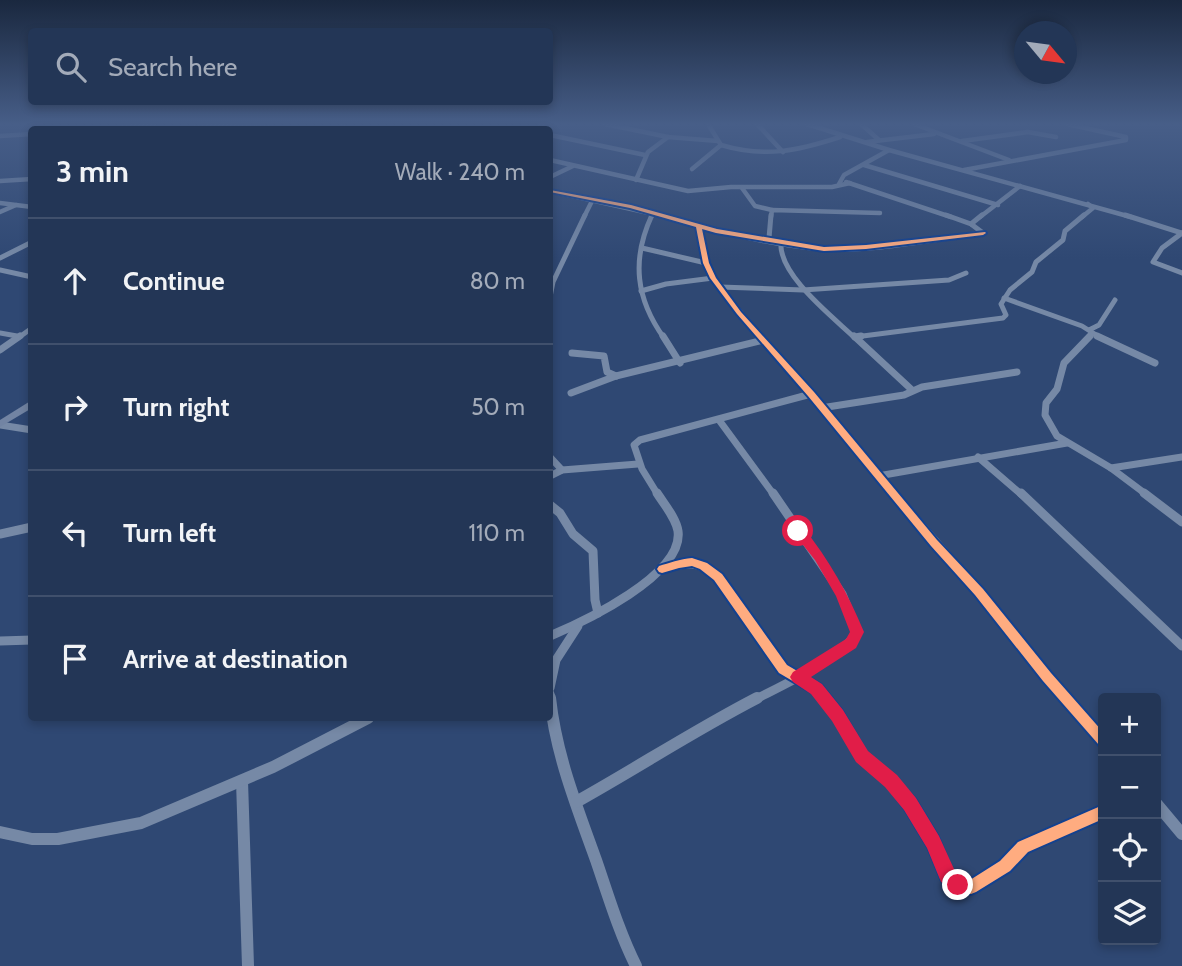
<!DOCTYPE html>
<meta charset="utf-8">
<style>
body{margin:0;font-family:Cabin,sans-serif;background:#2f4160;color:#f1f3f6}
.controls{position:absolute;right:21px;bottom:21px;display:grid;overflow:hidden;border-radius:7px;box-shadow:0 4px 10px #0003}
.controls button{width:63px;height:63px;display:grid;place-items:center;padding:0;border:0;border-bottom:2px solid #40506c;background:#233656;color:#f1f3f6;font:35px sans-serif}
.compass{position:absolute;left:1014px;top:21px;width:63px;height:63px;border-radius:50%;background:#233656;box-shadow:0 4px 10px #0003;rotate:119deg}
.stop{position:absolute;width:21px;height:21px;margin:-16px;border:5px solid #e11d48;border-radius:50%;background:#fff}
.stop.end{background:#e11d48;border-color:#fff;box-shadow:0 2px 7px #0008}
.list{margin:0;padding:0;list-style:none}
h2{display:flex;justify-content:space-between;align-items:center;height:91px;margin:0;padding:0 28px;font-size:30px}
h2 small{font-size:23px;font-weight:400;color:#a3abb9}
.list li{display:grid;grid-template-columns:46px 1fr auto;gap:21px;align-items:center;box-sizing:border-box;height:126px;padding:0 28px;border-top:2px solid #40506c}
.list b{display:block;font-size:26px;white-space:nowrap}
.list em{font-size:23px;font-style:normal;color:#a3abb9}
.icon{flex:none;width:38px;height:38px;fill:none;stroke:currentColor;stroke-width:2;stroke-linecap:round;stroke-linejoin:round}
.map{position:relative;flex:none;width:1182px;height:966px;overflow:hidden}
.search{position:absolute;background:#233656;box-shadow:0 4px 10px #0003;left:28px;top:28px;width:525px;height:77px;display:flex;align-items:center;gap:18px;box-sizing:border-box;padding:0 24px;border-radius:7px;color:#a3abb9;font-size:26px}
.panel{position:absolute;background:#233656;box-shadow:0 4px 10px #0003;left:28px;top:126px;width:525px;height:595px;border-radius:7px}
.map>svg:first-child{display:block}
</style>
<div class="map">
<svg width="1182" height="966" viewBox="0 0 1182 966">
<rect width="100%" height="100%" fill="#2f4873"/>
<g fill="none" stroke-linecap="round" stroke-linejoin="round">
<g stroke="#7689a6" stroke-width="4.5">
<path d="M605 124 668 137 718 141"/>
<path d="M708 124 721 145C765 158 797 151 840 137"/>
<path d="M757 124 783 152"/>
<path d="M807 124 889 150 1131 217"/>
<path d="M861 124 879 140"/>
<path d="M914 124 1009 160"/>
<path d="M98 130 154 124"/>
<path d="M160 130 212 126 342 129"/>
<path d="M531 130 544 124"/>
<path d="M550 135 645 155"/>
<path d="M0 136 32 134"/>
<path d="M962 141 1028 132 1056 137"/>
<path d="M867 142 934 134"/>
<path d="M550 160 688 191 731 187H832L850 183"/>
<path d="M864 165 998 205"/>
<path d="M692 169 721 145"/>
<path d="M964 170 1126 140V137L1067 124"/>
<path d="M550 177 573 166"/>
<path d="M636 180 648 152 668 137"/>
<path d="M0 181 32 179"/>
<path d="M846 182 951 217"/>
<path d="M839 184 844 175 889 150"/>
<path d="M742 188 755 206 772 210"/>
<path d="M550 191 667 217"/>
<path d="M0 203 32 207"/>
<path d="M0 212 16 205"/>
<path d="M584 217 593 199"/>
<path d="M651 217 653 214"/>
<path d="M771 217 772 210 880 213"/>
<path d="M980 217 1020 186"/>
<path d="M1082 217 1093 208 1088 204"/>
</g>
<g stroke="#7689a6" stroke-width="5">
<path d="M652 215C631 260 636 299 664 338"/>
<path d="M661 215C713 230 769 245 823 249 872 252 934 239 983 233"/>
<path d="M946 215 971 224 983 233"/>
<path d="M1125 215 1182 233"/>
<path d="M971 224 982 215"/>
<path d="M699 227 706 263 713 278 761 338"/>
<path d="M1182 233 1162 248 1153 262 1182 273"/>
<path d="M769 238 771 215"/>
<path d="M781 241C777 274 833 317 855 338"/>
<path d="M642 248 706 263"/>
<path d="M0 258 32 242"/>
<path d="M0 270 32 277"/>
<path d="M720 287 803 290 949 280 966 273"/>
<path d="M641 291 666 284 713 278"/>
<path d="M550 297 553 282 585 215"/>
<path d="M1004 298 1082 326 1101 338"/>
<path d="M1089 330 1099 325 1115 300"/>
<path d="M0 333 17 336"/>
<path d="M855 337 1003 318 1006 315 1001 304 1010 290 1032 272 1036 262 1063 240 1065 231 1084 215"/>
<path d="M18 338 32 328"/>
<path d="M1088 338 1092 334"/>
</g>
<g stroke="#7689a6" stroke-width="7">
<path d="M663 336 680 363"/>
<path d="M760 336 895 495"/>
<path d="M854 336 912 390"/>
<path d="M1090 336 1064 363 1057 389 1046 403 1045 415 1057 436 1111 468 1147 495"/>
<path d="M1097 336 1155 363"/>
<path d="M855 337 861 336"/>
<path d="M0 350 20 336"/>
<path d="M572 353 604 356 607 372 616 376"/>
<path d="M571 393 616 376 764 340"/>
<path d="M821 408 904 395 922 387 1017 372"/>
<path d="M719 420 774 495"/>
<path d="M0 425 32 430"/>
<path d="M550 457 562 470"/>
<path d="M978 457 1022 495"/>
<path d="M1111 468 1182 457"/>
<path d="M550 476 562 470 638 464"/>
<path d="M878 476 1067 443"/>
<path d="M658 495 642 469 634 445 640 440 811 394"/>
</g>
<g stroke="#7689a6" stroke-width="9">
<path d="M893 493 979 592 1067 700"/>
<path d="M1021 493 1182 646"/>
<path d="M1144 493 1182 522"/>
<path d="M550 505 560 513 573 534 593 551 595 600 598 613"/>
<path d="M0 534 32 527"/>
<path d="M662 569C686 562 699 560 718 577L783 669 817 689 826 700"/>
<path d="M550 636C583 622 684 575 678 531 676 518 664 504 657 493"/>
<path d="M0 641 32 640"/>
<path d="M550 688 556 660 578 626"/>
<path d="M550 694 551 700"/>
<path d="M754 700C781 686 843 658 857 632L842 594 773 493"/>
</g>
<g stroke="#7689a6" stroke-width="12">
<path d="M550 698C556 755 577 807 596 860 608 895 619 932 636 966"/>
<path d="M824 698 838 715 862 756 891 781 910 804 933 842 947 876 958 885 971 887 1005 866 1023 847 1103 812"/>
<path d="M1066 698 1103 741"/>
<path d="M242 781 248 966"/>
<path d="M576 802C637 768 695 730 757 698"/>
<path d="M1156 803 1182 834"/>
<path d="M0 832 32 839H58L141 823 273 767 368 718"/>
</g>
<g fill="#7284a3" fill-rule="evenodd">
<path d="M341 124H345V130H340Z"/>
<path d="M32 400V408L0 427V420Z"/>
</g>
<defs>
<g id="cycleway">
<path d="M550 190 631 205 717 229 824 247 866 245 985 232 986 233 983 235 866 249 824 251 716 233 702 229 709 263 716 278 741 312 814 392 937 540 983 589 1051 673 1103 732V747L1099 745 1043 681 975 595 931 546 808 396 737 314 710 278 703 263 696 227 630 208 550 192Z"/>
<path d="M692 558 707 563 722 574 787 665 821 685 842 711 866 752 895 777 915 799 938 837 952 871 961 878 970 880 1000 861 1018 842 1103 805V819L1028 852 1010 871 976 892 971 894 958 892 953 890 942 881 928 847 905 809 887 785 858 760 834 719 813 693 779 673 714 580 700 569 692 566 679 568 662 573 659 572 657 569 659 566C669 563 680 559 692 558Z"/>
</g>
</defs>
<use href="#cycleway" stroke="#13418f" stroke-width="4"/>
<use href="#cycleway" fill="#ffac80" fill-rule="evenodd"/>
</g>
<linearGradient id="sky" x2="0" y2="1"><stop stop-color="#1a283f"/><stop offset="0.48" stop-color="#475e88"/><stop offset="1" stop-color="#475e88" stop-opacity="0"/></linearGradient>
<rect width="1182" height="259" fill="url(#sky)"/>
<path fill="#e11d48" d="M798 526 803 527C829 560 848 593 864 632L856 648 811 677 822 684 843 710 868 751 897 775 916 798 939 836 954 869 967 885 964 892 958 894 941 882 927 848 904 810 885 787 856 762 832 721 811 694 793 682 790 677 793 672 846 639 850 632 836 596 815 560 792 531Z"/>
</svg>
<div class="controls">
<button>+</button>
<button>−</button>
<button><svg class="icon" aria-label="locate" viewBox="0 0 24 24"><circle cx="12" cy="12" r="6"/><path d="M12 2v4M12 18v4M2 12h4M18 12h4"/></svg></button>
<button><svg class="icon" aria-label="layers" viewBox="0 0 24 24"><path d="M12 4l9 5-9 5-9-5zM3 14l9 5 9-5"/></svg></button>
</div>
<svg class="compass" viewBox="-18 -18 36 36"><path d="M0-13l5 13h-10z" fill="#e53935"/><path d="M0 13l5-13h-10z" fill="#a3abb9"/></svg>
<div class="stop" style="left:798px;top:531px"></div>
<div class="stop end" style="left:958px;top:885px"></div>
<div class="search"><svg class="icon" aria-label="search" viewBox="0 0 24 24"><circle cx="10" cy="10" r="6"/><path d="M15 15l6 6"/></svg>Search here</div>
<section class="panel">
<h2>3 min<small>Walk · 240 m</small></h2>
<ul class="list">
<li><svg class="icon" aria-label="ahead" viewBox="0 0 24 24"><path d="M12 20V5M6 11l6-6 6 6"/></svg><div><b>Continue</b></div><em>80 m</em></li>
<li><svg class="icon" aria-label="right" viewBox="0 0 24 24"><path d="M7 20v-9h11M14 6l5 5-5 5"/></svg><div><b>Turn right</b></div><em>50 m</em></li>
<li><svg class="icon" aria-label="left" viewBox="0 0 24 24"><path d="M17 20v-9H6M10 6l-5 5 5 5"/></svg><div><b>Turn left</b></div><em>110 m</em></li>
<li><svg class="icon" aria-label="arrive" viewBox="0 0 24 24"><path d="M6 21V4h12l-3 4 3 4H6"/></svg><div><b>Arrive at destination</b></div></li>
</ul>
</section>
</div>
